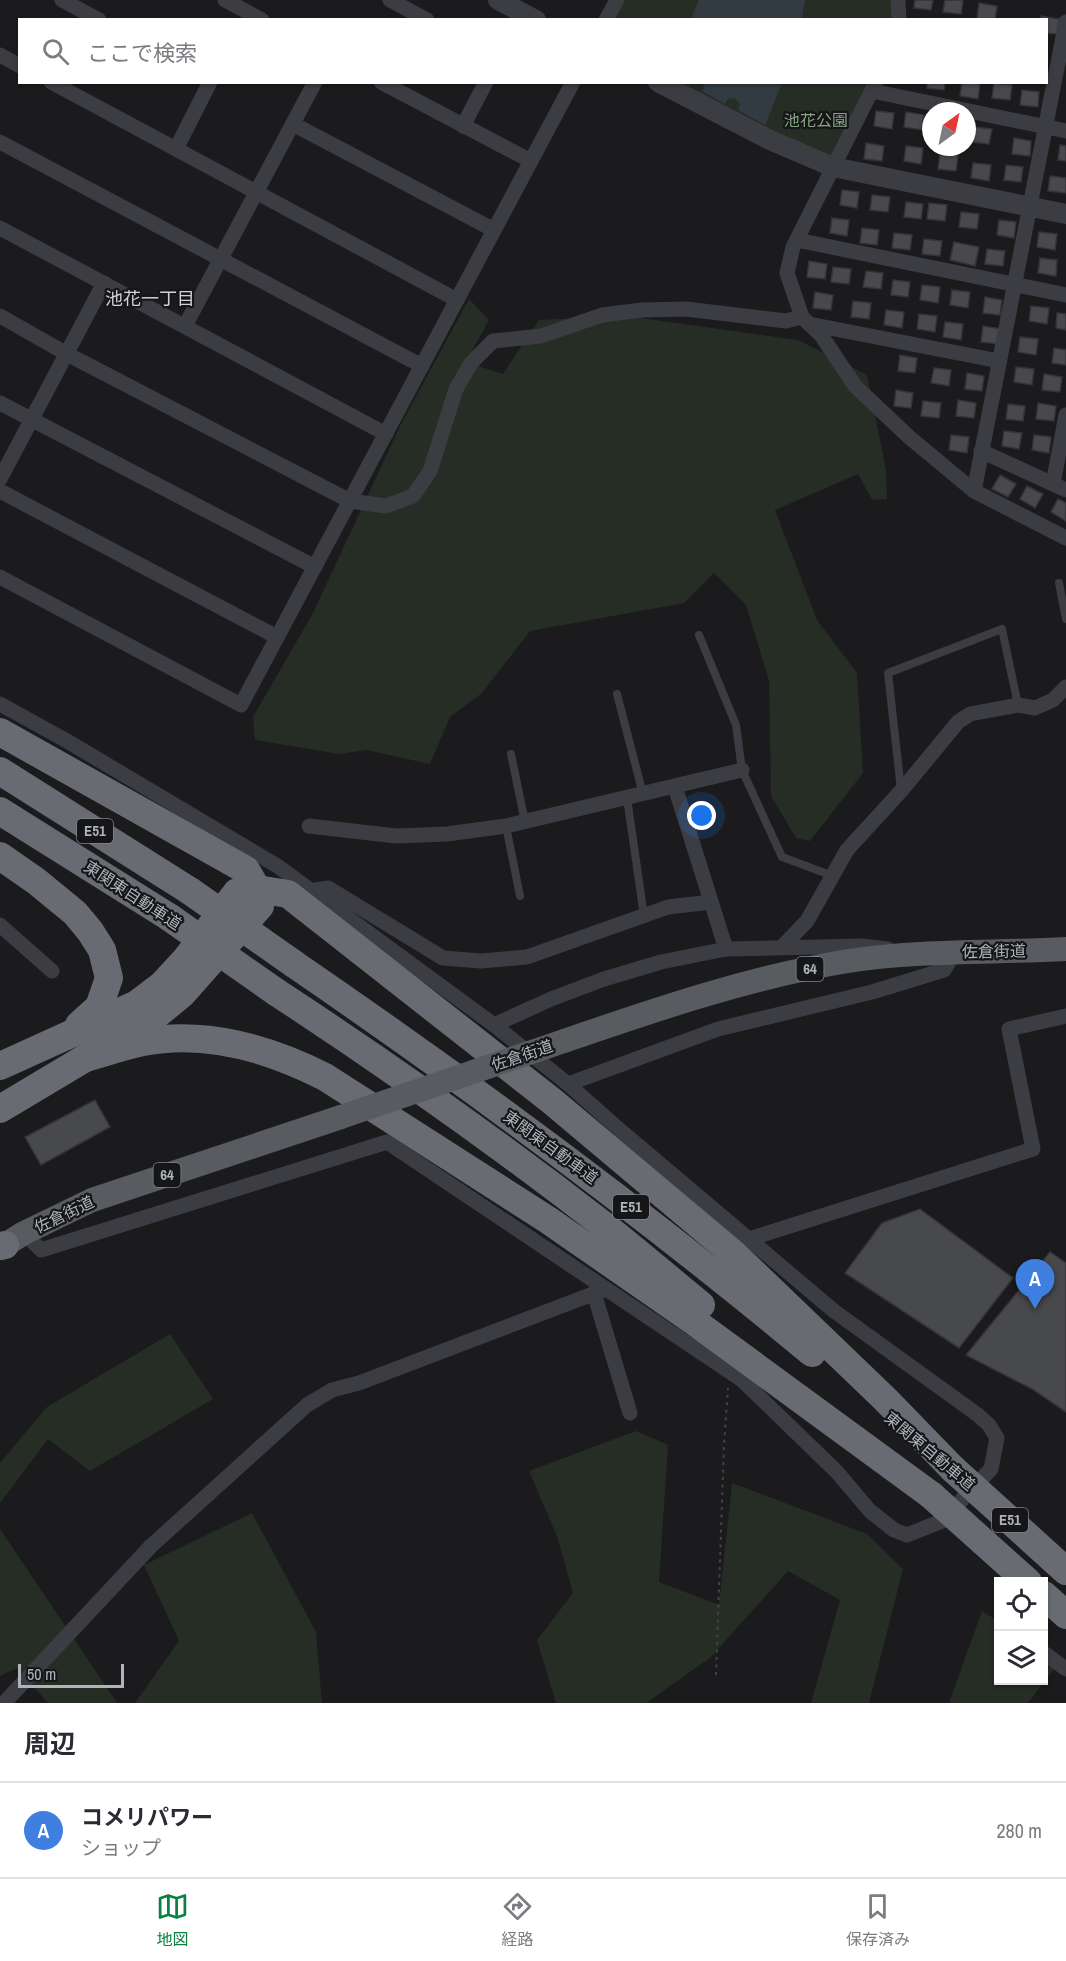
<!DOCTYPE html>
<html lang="ja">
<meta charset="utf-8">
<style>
body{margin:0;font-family:"Archivo Narrow","Noto Sans JP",sans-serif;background:#f7f7f7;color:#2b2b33}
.controls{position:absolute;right:18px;bottom:18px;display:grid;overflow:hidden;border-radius:0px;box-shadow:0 2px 4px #0004}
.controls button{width:54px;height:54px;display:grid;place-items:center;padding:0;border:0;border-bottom:2px solid #e1e1e2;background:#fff;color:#2b2b33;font:30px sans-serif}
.compass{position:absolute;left:922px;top:102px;width:54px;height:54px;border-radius:50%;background:#fff;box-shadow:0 2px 4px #0004;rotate:33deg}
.scale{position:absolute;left:18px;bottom:15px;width:106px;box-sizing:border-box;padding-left:6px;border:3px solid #aeb4bb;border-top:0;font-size:16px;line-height:21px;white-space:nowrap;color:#aeb4bb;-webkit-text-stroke:4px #161618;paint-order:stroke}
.you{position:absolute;left:702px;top:816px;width:21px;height:21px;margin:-15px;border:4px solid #fff;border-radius:50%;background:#1a73e8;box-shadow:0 0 0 9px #1a73e833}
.badge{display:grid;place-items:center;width:39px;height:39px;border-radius:50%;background:#0b8043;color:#fff;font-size:20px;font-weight:700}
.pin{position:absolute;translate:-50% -50px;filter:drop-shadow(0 2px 3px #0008)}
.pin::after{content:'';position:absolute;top:32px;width:21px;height:18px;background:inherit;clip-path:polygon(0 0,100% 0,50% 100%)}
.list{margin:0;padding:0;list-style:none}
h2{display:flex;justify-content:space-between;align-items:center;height:78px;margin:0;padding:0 24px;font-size:26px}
h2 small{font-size:20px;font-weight:400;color:#7c7c81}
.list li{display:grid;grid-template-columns:39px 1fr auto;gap:18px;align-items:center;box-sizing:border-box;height:96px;padding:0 24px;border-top:2px solid #e1e1e2}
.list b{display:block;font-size:22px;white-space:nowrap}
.list p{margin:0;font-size:20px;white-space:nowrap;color:#7c7c81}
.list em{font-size:20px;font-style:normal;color:#7c7c81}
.icon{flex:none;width:33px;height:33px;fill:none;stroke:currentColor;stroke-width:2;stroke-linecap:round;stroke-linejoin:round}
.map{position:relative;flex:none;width:1066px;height:1703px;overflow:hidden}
.search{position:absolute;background:#fff;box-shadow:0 2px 4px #0004;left:18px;right:18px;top:18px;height:66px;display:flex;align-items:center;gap:15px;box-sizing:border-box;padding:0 21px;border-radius:0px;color:#7c7c81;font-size:22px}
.sheet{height:174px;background:#fff}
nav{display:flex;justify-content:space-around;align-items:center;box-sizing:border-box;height:84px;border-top:2px solid #e1e1e2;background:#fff;font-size:16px;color:#7c7c81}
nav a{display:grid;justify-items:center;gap:3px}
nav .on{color:#0b8043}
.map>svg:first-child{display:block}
</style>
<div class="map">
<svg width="1066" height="1703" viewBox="0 0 1066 1703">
<rect width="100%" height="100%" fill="#1b1b1d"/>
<g fill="#252d25">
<path d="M617 0H898L899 19 606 20Z"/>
<path d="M658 83H876L833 167Z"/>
<path d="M469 299 489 320 466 362 503 374 539 320 626 316 798 340 867 375 886 470 887 499 872 500 858 474 775 510 817 620 857 673 863 773 810 841 796 838 771 796 769 681 746 605 714 573 684 603 530 631 482 693 450 717 430 764 367 750 339 754 255 740 253 717 313 613 400 426Z"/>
<path d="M170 1334 213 1399 90 1471 48 1439 0 1503V1463L47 1407Z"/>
<path d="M636 1431 668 1445 659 1582 719 1605 732 1483 867 1534 903 1569 869 1703H811L840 1600 788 1571 710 1658 646 1703H556L537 1640 573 1593 557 1536 529 1471Z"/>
<path d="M252 1513 316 1632 322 1703H135L179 1641 144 1565Z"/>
<path d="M0 1529 117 1703H48L17 1668 0 1676Z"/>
<path d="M982 1611 998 1621V1680H1044V1649L1061 1660 1028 1703H949Z"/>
</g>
<g fill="#313b41">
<path d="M699 0H805L802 19H691Z"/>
<path d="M702 83H782L765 125 738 110 740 104 735 98 728 99 725 104 702 91 704 88Z"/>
</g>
<g fill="#48494d" stroke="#353539" stroke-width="1.5">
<path d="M915 0H933L931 10 914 8Z"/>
<path d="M945 0H963L961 14 943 12Z"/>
<path d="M979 3 997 6 995 20 977 19Z"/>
<path d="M1041 16 1059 19 1057 34 1046 33V20H1041Z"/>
<path d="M927 82H945L944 90 927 88Z"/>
<path d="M962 82 980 83 978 99 960 96Z"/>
<path d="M994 83 1012 85 1010 100 992 98Z"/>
<path d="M1022 90 1039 92 1038 107 1020 105Z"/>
<path d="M876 111 894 113 892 129 874 126Z"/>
<path d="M906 112 924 115 922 130 904 127Z"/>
<path d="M974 127 992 129 989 144 972 142Z"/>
<path d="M1014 138 1031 141 1030 156 1012 154Z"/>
<path d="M866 143 884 146 882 161 864 159Z"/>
<path d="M1060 145 1066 146V161L1058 160Z"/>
<path d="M906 146 923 148 921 164 904 161Z"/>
<path d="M940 153 958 155 956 171 938 169Z"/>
<path d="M973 163 991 165 989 181 971 178Z"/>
<path d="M1006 165 1023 167 1021 182 1004 180Z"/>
<path d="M1050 176 1066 178V193L1048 191Z"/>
<path d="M842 190 859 192 857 208 840 205Z"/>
<path d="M872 195 890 197 888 212 870 210Z"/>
<path d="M906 202 923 204 921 219 904 217Z"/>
<path d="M929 203 947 205 945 221 927 219Z"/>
<path d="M961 212 979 214 977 229 959 227Z"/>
<path d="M832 218 849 220 847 236 830 233Z"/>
<path d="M999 220 1016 222 1014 238 997 235Z"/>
<path d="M862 228 879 230 877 245 860 243Z"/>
<path d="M1039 232 1057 234 1055 250 1037 247Z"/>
<path d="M894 233 912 235 910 250 892 248Z"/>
<path d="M924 239 942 241 940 256 922 254Z"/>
<path d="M954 242 979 247 975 266 950 260Z"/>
<path d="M987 249 1005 251 1003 266 985 264Z"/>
<path d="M1040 258 1057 260 1056 276 1038 273Z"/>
<path d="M809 261 827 264 825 279 807 277Z"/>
<path d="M833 267 851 269 849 284 831 282Z"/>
<path d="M866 271 883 273 881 289 863 287Z"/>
<path d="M893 280 910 282 908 297 891 295Z"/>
<path d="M922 285 940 287 938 303 920 300Z"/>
<path d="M952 290 970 292 968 308 950 305Z"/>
<path d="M815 292 833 295 831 310 813 308Z"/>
<path d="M985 297 1002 300 1000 315 983 313Z"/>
<path d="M853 301 871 303 869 319 851 317Z"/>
<path d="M1031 306 1049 308 1047 324 1029 321Z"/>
<path d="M886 310 904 312 902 328 884 325Z"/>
<path d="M1057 313 1066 314V330L1056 328Z"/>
<path d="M919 314 937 316 935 332 917 329Z"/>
<path d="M945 322 963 324 961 340 943 337Z"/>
<path d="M983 326 1001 329 999 344 981 342Z"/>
<path d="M1020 337 1038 339 1036 355 1018 352Z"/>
<path d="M1054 348 1066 350V365L1052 363Z"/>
<path d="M900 355 917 358 915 373 898 371Z"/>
<path d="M1016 367 1034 369 1032 385 1014 382Z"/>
<path d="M934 368 951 370 949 386 931 383Z"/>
<path d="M967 373 984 376 982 391 965 389Z"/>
<path d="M1044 374 1062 377 1060 392 1042 390Z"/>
<path d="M896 390 913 393 911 408 894 406Z"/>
<path d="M958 400 976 403 974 418 956 416Z"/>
<path d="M923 401 941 403 939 418 921 416Z"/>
<path d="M1038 403 1056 406 1054 421 1036 419Z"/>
<path d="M1008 404 1025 406 1023 421 1006 419Z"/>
<path d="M1004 431 1022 433 1019 449 1002 446Z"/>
<path d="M951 435 969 437 967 453 949 450Z"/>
<path d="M1034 435 1051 437 1049 453 1032 450Z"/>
<path d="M1000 475 1016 484 1008 497 992 489Z"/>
<path d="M1027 486 1043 494 1035 508 1020 499Z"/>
<path d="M1058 499 1066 503V521L1051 512Z"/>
<path d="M95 1100 110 1127 41 1165 25 1137Z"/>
<path d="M920 1209 1013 1278 959 1348 845 1273 882 1223Z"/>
<path d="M1050 1252 1066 1263V1412L1032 1389 966 1355Z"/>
</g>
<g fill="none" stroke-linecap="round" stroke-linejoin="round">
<path stroke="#424449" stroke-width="2" stroke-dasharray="3 4.5" stroke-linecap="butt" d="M716 1675 724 1445 728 1388"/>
<g stroke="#3c3d42" stroke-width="8">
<path d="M1059 583 1066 619"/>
<path d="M699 635 736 725 742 770 782 857 833 876"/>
<path d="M617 694 643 794"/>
<path d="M511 754 525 822"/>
<path d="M901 790 888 673 1002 629 1018 705"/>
<path d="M627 798 644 916"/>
<path d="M506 826 520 896"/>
</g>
<g stroke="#3c3d42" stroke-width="15">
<path d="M62 0 99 20"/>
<path d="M225 0 262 20"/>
<path d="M390 0 427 20"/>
<path d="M898 0 899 20"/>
<path d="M606 20 617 0"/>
<path d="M0 55 20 66"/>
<path d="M51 82 457 300"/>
<path d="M381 82 531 161"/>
<path d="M876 82 793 247 787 273 802 317 821 335 855 386 909 437 974 491 1066 538"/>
<path d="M872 91 1066 131"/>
<path d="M293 124 494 230"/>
<path d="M463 126 486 82"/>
<path d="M0 142 422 366"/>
<path d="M176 149 210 82"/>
<path d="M0 228 386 434"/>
<path d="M797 240 1066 295"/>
<path d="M0 316 67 354 350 501 386 506 413 496 430 471 456 389 471 363 493 341 541 336 602 315 642 310 686 309 786 321 802 317"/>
<path d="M809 324 999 361"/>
<path d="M185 326 315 82"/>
<path d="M0 403 315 567"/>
<path d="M981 451 1066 490"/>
<path d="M0 479 104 283"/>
<path d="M1053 484 1066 415"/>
<path d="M0 491 277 637"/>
<path d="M974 491 1066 22"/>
<path d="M0 577 241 705 573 82"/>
<path d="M0 704 67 741 279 867 494 1025 568 1084 621 1131 834 1311 978 1415 989 1425 997 1438 991 1469 942 1521 907 1535 894 1530 870 1511 837 1472 742 1380 387 1142 41 1250 24 1233"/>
<path d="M675 787 726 949"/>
<path d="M309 826 396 836 447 834 506 826 742 770"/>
<path d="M310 891 328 888 443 958 481 961 527 957 668 907 711 902"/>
<path d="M0 925 52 971"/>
<path d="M783 946 807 921 847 850 901 791 958 722 970 714 1018 705 1035 708 1053 700 1066 687"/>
<path d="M494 1025 551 999 604 979 661 962 726 949 862 946 888 949"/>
<path d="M568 1084 718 1029 872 992 944 970 955 952"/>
<path d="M749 1239 1033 1149 1009 1029 1066 1016"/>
<path d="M594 1293 630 1413"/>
<path d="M1044 1653 1066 1669"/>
<path d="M4 1703 151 1546 307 1405 332 1390 359 1383 606 1289"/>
</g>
<g stroke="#3c3d42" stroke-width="20">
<path d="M498 0 536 20"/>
<path d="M658 82 770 140 833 167 1066 214"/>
</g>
<g stroke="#585b60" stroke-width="24">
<path d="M564 1041C657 1009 751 977 848 961 920 950 993 953 1066 949"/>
<path d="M0 1248 24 1233 92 1200 341 1117"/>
</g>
<g stroke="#686c72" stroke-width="28">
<path d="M0 732 246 870 257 889 260 906 182 994 154 1017 0 1109"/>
<path d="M0 771 190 891"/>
<path d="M0 811 169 917"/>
<path d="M0 856 36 881 75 913 90 931 102 950 109 978 99 1007 79 1025"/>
<path d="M294 964C472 1086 646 1215 812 1353"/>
<path d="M276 992C389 1066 499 1144 606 1227 638 1252 669 1279 701 1305"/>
<path d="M85 1058C104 1053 123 1046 143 1042 205 1030 270 1049 325 1077L548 1220 692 1320 931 1495"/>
<path d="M0 1066 137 1004 162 985 186 959 237 892 257 889 288 894 553 1102 735 1255 885 1399 953 1469"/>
<path d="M0 1246 5 1245"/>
<path d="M1044 1595 1066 1615"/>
</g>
<path stroke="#585b60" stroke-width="24" d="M341 1117 564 1041"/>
<g stroke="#686c72" stroke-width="28">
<path d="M190 891 294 964"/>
<path d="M169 917 276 992"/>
<path d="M953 1469 1066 1571"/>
<path d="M931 1495 1028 1582"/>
</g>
</g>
<g text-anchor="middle" stroke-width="4.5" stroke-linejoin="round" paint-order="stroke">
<g fill="#161618" stroke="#80858a" stroke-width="1.5">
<rect x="77" y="819" width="36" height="24" rx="4.5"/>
<rect x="796.5" y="957" width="27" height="24" rx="4.5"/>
<rect x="153.5" y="1163" width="27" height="24" rx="4.5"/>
<rect x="613" y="1195" width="36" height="24" rx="4.5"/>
<rect x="992" y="1508" width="36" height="24" rx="4.5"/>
</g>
<g font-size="15" font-weight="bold" fill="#aeb4bb">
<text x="95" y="836">E51</text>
<text x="810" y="974">64</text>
<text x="167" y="1180">64</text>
<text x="631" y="1212">E51</text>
<text x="1010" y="1525">E51</text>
</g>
<g font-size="16" fill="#88a586" stroke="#161618">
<text x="816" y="126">池花公園</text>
</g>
<g font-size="16" fill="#aeb4bb" stroke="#161618">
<text transform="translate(133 895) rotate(33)" y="6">東関東自動車道</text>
<text transform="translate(994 951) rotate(-1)" y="6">佐倉街道</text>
<text transform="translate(522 1055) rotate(-19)" y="6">佐倉街道</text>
<text transform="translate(551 1147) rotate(36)" y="6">東関東自動車道</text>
<text transform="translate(64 1214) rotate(-26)" y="6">佐倉街道</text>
<text transform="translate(930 1451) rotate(40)" y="6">東関東自動車道</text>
</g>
<g font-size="18" fill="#cfd2d8" stroke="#161618">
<text x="150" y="305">池花一丁目</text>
</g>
</g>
</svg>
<div class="controls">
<button><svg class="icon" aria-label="locate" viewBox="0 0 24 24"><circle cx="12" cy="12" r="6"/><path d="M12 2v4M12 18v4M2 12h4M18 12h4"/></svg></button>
<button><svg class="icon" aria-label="layers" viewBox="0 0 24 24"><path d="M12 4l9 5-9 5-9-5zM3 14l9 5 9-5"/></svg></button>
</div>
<svg class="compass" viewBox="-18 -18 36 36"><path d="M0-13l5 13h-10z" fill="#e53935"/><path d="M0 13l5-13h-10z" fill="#7c7c81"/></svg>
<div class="scale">50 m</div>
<div class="you"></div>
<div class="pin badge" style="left:1035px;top:1309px;background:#3f7fe0">A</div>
<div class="search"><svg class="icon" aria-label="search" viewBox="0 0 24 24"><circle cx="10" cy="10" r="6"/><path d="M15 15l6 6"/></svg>ここで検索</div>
</div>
<section class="sheet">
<h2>周辺<small></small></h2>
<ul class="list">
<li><span class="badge" style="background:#3f7fe0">A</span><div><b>コメリパワー</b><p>ショップ</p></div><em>280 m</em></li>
</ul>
</section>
<nav>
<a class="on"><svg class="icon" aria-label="map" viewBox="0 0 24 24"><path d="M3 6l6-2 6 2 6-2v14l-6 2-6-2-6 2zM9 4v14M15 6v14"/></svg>地図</a>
<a><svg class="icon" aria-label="directions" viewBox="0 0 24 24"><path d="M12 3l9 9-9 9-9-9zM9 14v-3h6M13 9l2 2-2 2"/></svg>経路</a>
<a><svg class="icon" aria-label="saved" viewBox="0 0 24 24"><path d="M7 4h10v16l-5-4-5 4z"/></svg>保存済み</a>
</nav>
